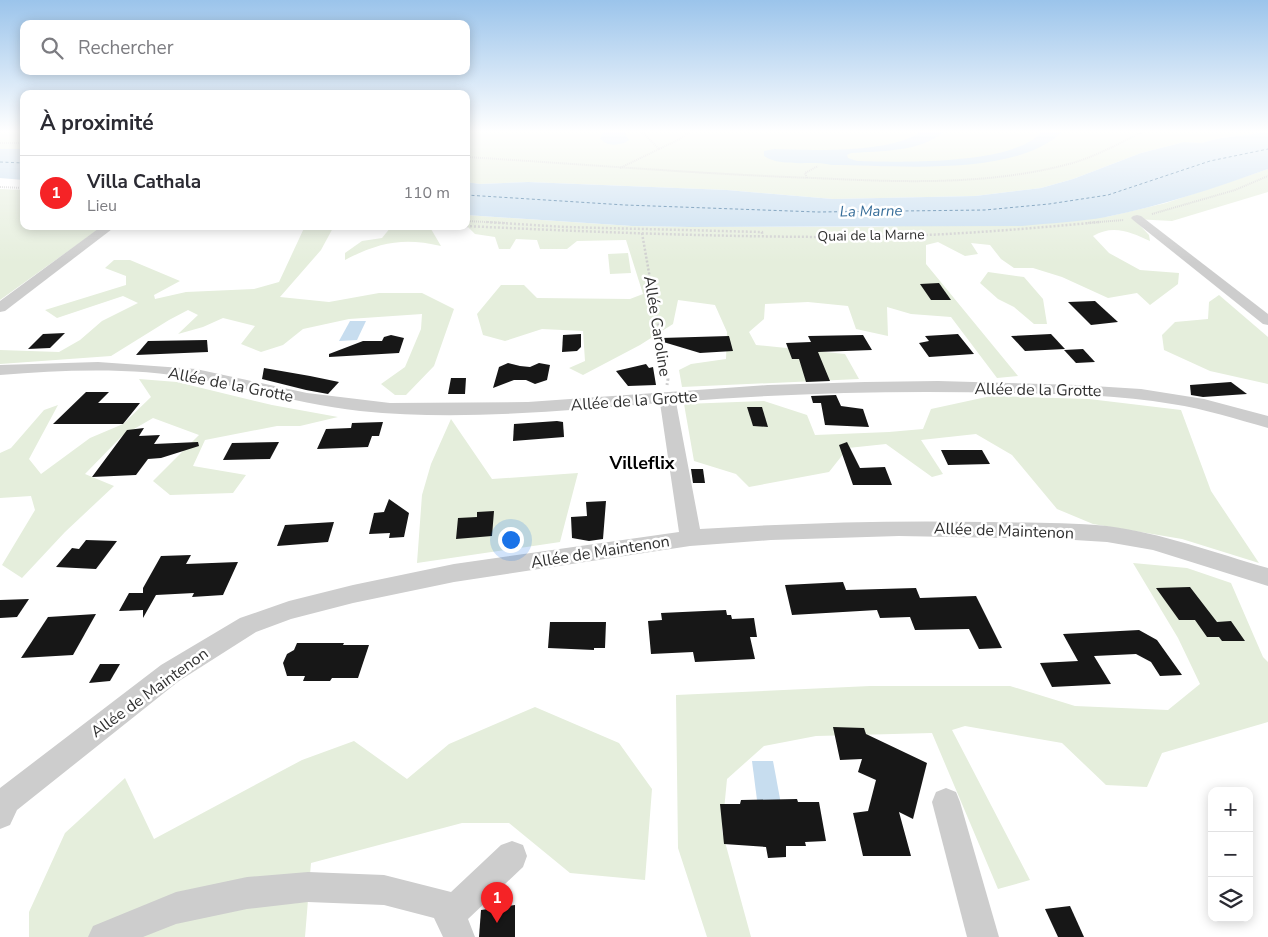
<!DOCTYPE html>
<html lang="fr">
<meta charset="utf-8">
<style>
body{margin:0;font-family:"Nunito Sans",sans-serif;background:#f2f2f3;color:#2b2b33}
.controls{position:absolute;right:15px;bottom:15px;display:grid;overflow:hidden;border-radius:10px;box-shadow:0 2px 12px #0003}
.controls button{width:45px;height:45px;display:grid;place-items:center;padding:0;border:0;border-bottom:1px solid #e1e1e2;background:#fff;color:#2b2b33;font:25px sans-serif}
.you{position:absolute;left:510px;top:539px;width:18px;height:18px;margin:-12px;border:4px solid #fff;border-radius:50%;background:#1a73e8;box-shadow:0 0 0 8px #1a73e833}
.badge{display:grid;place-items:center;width:32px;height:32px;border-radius:50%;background:#f52326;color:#fff;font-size:16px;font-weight:700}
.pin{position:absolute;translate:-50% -41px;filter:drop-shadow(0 1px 2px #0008)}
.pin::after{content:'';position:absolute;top:26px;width:18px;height:15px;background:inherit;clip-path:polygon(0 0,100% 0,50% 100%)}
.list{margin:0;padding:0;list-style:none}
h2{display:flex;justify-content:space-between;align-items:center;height:65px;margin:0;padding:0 20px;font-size:21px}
h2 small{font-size:16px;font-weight:400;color:#7c7c81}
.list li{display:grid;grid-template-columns:32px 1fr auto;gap:15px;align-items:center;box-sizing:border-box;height:75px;padding:0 20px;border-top:1px solid #e1e1e2}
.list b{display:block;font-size:19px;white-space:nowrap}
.list p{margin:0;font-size:16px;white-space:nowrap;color:#7c7c81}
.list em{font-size:16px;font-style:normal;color:#7c7c81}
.icon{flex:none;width:28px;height:28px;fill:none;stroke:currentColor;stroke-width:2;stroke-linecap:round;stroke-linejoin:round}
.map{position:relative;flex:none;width:1268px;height:937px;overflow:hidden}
.search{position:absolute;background:#fff;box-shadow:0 2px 12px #0003;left:20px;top:20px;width:450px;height:55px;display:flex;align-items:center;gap:12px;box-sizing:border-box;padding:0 18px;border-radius:10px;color:#7c7c81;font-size:19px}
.panel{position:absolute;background:#fff;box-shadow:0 2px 12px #0003;left:20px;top:90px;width:450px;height:140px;border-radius:10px}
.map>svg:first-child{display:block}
</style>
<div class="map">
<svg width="1268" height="937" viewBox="0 0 1268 937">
<rect width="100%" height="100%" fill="#fff"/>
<g fill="#e5eedc">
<rect x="0" y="132" width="24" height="17"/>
<path d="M466 132H1268L1221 138 1201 143 1184 142 1141 153 1073 179 1041 188 975 196 833 199 727 190 528 182 480 184 466 182Z"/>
<path d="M1268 169V192L1172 221 1134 219 1149 235 1150 241C1131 232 1113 224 1093 236L1109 253 1140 270 1179 273 1178 284 1150 305 1137 293 1108 298 1062 277 1033 268H1014L1001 259 990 245 971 243 978 254 965 256 938 242 926 245V264L1018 376 997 378 951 317 911 314 887 307 888 336 856 329 848 306 808 302 765 304 764 319 749 332 756 345 845 354 859 379 682 387 679 370 691 364 726 359 727 332 715 305 678 300 673 324 640 345 583 375 569 368 585 361 583 331 542 329 505 341 483 335 477 314 501 285H524L537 298 630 299 643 294 626 240 577 241 567 249H540L537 240 516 239 510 249H499L495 237 475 234 466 225V215L632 226 690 227H877L1106 217 1166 203Z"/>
<path d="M0 189 24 190V226H103L0 300Z"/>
<path d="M305 226H334L321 250 280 297 329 302 379 293H422L454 309 434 366 406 395H395L381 384 405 367 421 329 422 314 349 319 303 329 283 345 261 352 241 344 255 326 223 318 203 327 178 334 198 315 188 310 169 320 111 356 0 364V350L59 352 80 340 102 321 138 303 123 296 57 318 45 310 126 285V276L105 268 114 260H130L180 281 154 295 155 299 186 292 254 289 279 282Z"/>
<path d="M388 226H440L431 229 441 246C404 237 379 242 345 260V253L362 241 382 238 391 227Z"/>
<path d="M628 253 631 273 610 274 608 254Z"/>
<path d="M988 272 1024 277 1043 299 1047 324H1034L1014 307 998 299 980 283Z"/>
<path d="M1219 295 1268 337V384L1210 371 1164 350 1162 335 1175 322 1208 319 1209 302Z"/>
<path d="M139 379 177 382 272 405 338 417 300 426H277L205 440 193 466 246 475 233 493 170 495 153 481 199 435 153 418 122 436 85 474 114 486 65 532 22 578 2 565 35 510 31 496 0 498V453L11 448 44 410 58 405 29 459 41 474 90 438 123 424 151 397Z"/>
<path d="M991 396 1089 399 1181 410 1211 491 1259 563 1182 539 1093 524 1057 509 1012 455 976 434 921 440 943 474 932 477 886 444 848 448 829 472 749 487 736 474 694 461 684 404 764 401 807 415 815 435 889 432 923 429 931 409Z"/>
<path d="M451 419 492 479 578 473 560 542 417 563 422 495 431 464Z"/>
<path d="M1133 563 1187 568 1231 583 1263 657 1268 662V722L1162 753 1147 787 1106 785 1062 743 965 726 952 730 1030 880 998 889 932 733 816 736 764 746 727 779 722 831 751 937H707L678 848 676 695 870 686H1010L1075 706 1168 710 1200 684 1178 638Z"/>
<path d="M535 707 619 743 652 789 645 880 570 873 509 823H462L311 863 305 937H29V912L65 833 125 778 154 839 302 760 354 741 407 779 449 744Z"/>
</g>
<g fill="#c7ddef">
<path d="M603 132H626L625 134 629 140C621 146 605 147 600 138Z"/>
<path d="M920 132H944C920 152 881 151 851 153L847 155 848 158 857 161C900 162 1013 166 1041 132H1062C1014 178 895 165 832 165 811 160 783 168 764 156V151L774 149C812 150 889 154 920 132Z"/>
<path d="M1268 132V169C1215 188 1161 206 1106 217 1079 222 1050 223 1022 226L690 227 632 226 466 215V182L480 184 528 182 727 190 833 199 975 196 1041 188 1073 179 1141 153 1184 142 1201 143 1221 138Z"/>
<path d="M0 149H24V180L0 178Z"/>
<path d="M350 321H366L357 340 339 341Z"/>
<path d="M752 761H773L781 804 757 800Z"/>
</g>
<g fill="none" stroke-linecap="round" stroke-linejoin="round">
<g stroke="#366d99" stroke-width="1" stroke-dasharray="3 2.5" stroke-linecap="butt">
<path d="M0 162 24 163"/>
<path d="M466 195 625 205 818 212 985 210 1049 204 1108 195 1210 161 1268 149"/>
</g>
</g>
<g fill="#171717">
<path d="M939 283 951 300H931L920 284Z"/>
<path d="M1095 301 1118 322 1091 325 1068 302Z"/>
<path d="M65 333 50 348 28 349 43 334Z"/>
<path d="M581 334V347L577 351 562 352 563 335Z"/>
<path d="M958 334 974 354 929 357 919 343 929 341 925 336Z"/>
<path d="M1051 334 1065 349 1025 351 1011 336Z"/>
<path d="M391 335 404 338 399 353 329 357V354L363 341H382L384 337Z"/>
<path d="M863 335 872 350 818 352 830 381 806 382 799 359H792L786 343 811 342 808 336Z"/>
<path d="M729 336 733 351 700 353 660 341 661 338Z"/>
<path d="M207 340 208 352 136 355 148 341Z"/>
<path d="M1083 349 1095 362 1076 363 1064 350Z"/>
<path d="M508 363 520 366 530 367 539 363 550 365 547 380 535 384 526 380H514L493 388 499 367Z"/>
<path d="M646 364 649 368 653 367 656 385 628 386 616 371Z"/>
<path d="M264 368 310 376 339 382 328 394 306 390 262 379Z"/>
<path d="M451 378H466L465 394H448Z"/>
<path d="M1231 382 1247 394 1203 397 1191 395 1190 385Z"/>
<path d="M86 392H109L98 403H140L123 424H53Z"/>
<path d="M836 395 841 406 863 409 869 427 825 425 821 403H813L811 396Z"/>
<path d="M747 407H762L768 427 753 426Z"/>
<path d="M557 421 563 422 564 437 513 441 514 424Z"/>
<path d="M383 422 379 436H372L368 447 317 449 326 429 351 428 352 423Z"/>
<path d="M144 428 139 436 160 435 154 444 198 442 199 446 161 458 148 459 136 475 92 477 127 430Z"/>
<path d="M279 442 270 459 223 460 232 443Z"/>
<path d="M847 442 860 468 885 467 892 485H853L839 445Z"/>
<path d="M941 450H982L990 464 948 465Z"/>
<path d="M691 469H703L705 483H693Z"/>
<path d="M389 499 409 513 404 537 389 538 390 533 369 534 374 513 384 512Z"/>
<path d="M606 501 603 539 589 541 572 538 571 517 587 516 586 502Z"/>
<path d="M494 511 492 536 456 539 458 518 477 517V512Z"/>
<path d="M334 522 328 542 277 546 285 525Z"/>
<path d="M86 540 117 541 96 569 56 567 72 548 79 549Z"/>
<path d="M191 555 186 564 238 562 223 595 192 597 194 593 156 595 143 618V610L119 611 129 593H143V588L161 556Z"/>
<path d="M843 582 846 590 916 588 920 598 976 596 1002 648 979 649 969 629 915 630 910 617 880 618 877 610 792 615 785 585Z"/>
<path d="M1190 587 1217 622 1231 621 1245 641H1222L1219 637H1207L1195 620H1179L1156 588Z"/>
<path d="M29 599 17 617 0 618V600Z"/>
<path d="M726 610 727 615H731L732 619 754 618 757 637H750L755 659 695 662 693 652 651 654 648 621 662 620 661 613Z"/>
<path d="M96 614 73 655 21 658 48 617Z"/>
<path d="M550 622H606L605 648H594V650L548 648Z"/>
<path d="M1139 630 1157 640 1182 675 1160 676 1151 662 1136 654 1094 656 1111 684 1052 687 1040 663 1078 661 1063 634Z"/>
<path d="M297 643H344L343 645H369L358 678H332L330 681H303L305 676H287L283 663 287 654 294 650Z"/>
<path d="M100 664H120L110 681 89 683Z"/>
<path d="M833 727 864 728 866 734 927 763 913 819 899 812 911 856H863L853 813 868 811 876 780 858 772 862 759 840 760Z"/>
<path d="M797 799 798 802H819L826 841 805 842 806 846H786V857L768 858 766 847 724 844 720 804H740L741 800Z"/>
<path d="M515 905V937H479L481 910Z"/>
<path d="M1070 906 1084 937H1058L1045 909Z"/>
</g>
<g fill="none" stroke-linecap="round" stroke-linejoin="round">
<g stroke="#cdcdcd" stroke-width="2" stroke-dasharray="1 1" stroke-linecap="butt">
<path d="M0 143H24"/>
<path d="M659 149 680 139 689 132"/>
<path d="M466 157C582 164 698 174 814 178 899 182 986 186 1069 164 1095 157 1118 144 1142 132"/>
<path d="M620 168 659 149 642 132"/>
<path d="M807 178 805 173 818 166"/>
<path d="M0 187 24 188"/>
<path d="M1152 214 1235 190 1268 176"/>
<path d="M466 221 507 223"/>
<path d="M1086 223 1124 220"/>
</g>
<g stroke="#cdcdcd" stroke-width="2.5" stroke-dasharray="2 2" stroke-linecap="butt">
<path d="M486 222 565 227 762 232V235"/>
<path d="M466 226C591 232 718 237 843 237 929 237 1015 230 1100 222"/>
<path d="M642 233 661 341"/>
</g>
<path stroke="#cdcdcd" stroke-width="3" stroke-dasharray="2.5 2.5" stroke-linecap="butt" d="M661 339 668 379 667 385"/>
<g fill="#cdcdcd" fill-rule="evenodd">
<path d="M1137 215 1141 216 1268 314V325L1263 324 1133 220 1131 218 1133 216Z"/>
<path d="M102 226H116L5 311 0 312V301Z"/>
<path d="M98 362 196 369 307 393 390 403 528 402 768 385 865 382 938 381 1077 385 1141 389 1204 399 1268 416V428C1236 419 1205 409 1172 404 1119 395 1064 394 1010 393 898 390 788 393 676 402L700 529C795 523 891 520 987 522 1027 523 1068 522 1107 526 1162 533 1215 553 1268 568V586L1153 550 1107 542 1058 539 899 536 771 540 690 546 454 582 353 603 291 619 256 632 179 681 17 810 10 825 0 829V788L161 665 240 618 289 601 353 585 454 564 679 532 660 403C561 411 459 421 360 411 305 405 252 389 197 379 133 367 65 370 0 375V365Z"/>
<path d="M946 788 956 792 960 802 999 937H967L932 802 936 792Z"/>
<path d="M512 841 523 845 527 856 523 867 468 919 475 937H443L434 918 384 905 308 902 247 909 176 924 143 937H88L93 926 176 892 247 877 308 872 384 875 451 892 501 845Z"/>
</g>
</g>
<linearGradient id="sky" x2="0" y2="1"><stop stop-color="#9bc4eb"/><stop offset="0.5" stop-color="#fff"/><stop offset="1" stop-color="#fff" stop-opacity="0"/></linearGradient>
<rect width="1268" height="263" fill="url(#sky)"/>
<g text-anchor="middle" stroke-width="5" stroke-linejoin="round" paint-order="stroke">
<g font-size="14" fill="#303030" stroke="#fff">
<text transform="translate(871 235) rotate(-1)" y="5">Quai de la Marne</text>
</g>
<g font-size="15" font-style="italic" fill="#366d99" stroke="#fff">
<text transform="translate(871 211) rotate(-1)" y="5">La Marne</text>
</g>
<g font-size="16" fill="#303030" stroke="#fff">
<text transform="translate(658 326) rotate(81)" y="6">Allée Caroline</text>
<text transform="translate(231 384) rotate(11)" y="6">Allée de la Grotte</text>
<text transform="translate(1038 389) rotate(1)" y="6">Allée de la Grotte</text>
<text transform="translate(634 400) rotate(-4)" y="6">Allée de la Grotte</text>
<text transform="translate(1004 530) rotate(2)" y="6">Allée de Maintenon</text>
<text transform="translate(600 551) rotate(-9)" y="6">Allée de Maintenon</text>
<text transform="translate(149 692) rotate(-36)" y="6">Allée de Maintenon</text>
</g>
<g font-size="18" font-weight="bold" fill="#000" stroke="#fff">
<text x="642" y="469">Villeflix</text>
</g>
</g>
</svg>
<div class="controls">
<button>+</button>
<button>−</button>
<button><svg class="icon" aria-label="layers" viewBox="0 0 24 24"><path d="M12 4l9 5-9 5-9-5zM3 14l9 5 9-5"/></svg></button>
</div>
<div class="you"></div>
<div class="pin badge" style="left:497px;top:923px">1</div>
<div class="search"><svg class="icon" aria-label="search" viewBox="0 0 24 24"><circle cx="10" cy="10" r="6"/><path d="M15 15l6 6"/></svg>Rechercher</div>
<section class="panel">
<h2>À proximité<small></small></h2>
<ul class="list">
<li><span class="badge">1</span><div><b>Villa Cathala</b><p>Lieu</p></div><em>110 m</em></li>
</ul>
</section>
</div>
